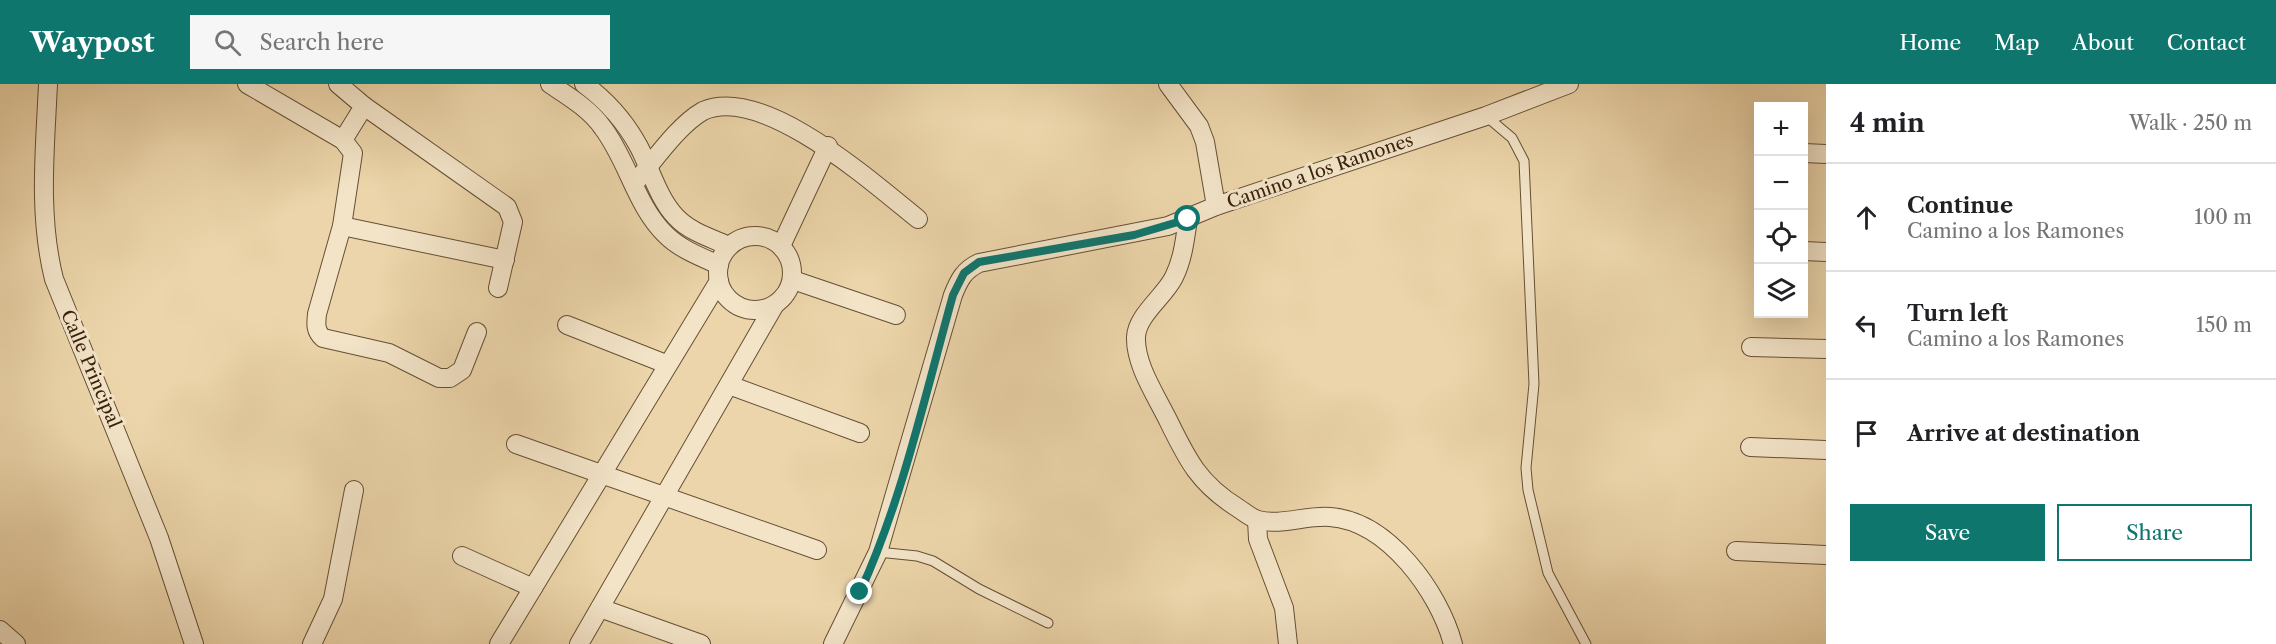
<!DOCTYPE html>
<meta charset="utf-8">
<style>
body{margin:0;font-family:"Libre Caslon Text",serif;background:#f6f6f6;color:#202124}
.controls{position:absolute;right:18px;top:18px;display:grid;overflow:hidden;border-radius:0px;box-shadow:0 6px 24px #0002}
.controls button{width:54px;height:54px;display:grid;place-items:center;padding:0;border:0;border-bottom:2px solid #e0e0e0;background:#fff;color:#202124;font:30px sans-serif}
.stop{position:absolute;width:18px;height:18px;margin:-14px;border:4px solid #0f766e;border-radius:50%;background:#fff}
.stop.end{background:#0f766e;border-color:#fff;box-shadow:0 2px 6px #0008}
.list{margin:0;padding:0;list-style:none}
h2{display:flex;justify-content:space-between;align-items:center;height:78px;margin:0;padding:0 24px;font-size:26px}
h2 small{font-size:20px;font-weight:400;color:#757577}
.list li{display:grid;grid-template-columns:39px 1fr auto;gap:18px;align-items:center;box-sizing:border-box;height:108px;padding:0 24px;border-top:2px solid #e0e0e0}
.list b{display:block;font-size:22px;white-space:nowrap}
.list p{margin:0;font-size:20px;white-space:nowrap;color:#757577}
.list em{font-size:20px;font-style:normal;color:#757577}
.actions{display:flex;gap:12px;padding:18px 24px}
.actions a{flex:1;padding:14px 0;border:2px solid #0f766e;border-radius:0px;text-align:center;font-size:21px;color:#0f766e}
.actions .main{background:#0f766e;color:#fff}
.icon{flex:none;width:33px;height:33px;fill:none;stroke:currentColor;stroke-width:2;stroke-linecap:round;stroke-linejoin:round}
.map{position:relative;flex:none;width:1826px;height:560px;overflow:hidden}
header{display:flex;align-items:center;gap:36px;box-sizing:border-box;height:84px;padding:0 30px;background:#0f766e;color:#fff}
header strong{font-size:28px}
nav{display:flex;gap:33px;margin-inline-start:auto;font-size:21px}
.search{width:420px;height:54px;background:#f6f6f6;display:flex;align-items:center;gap:15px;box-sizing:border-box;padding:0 21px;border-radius:0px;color:#757577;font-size:22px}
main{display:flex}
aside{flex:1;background:#fff}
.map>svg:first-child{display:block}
</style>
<header>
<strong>Waypost</strong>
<div class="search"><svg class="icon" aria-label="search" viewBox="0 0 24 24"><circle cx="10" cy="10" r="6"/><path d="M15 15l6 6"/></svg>Search here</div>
<nav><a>Home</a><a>Map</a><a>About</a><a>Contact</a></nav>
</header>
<main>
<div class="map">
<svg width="1826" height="560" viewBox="0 0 1826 560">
<rect width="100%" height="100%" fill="#ecd5aa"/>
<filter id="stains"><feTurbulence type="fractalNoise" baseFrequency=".00333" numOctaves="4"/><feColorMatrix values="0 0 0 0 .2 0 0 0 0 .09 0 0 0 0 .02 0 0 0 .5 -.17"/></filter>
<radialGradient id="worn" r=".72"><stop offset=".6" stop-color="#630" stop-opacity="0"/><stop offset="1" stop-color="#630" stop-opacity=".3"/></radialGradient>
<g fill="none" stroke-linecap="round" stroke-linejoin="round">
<defs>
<g id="lane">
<path d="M1486 32 1512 54 1524 77 1534 300 1526 384 1528 406 1548 489 1586 560"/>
<path d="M878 468 917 472 933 477 979 505 1048 539"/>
</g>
<g id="street">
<path d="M48 0C45 66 38 131 54 195L159 454 194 560"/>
<path d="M247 0 343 56 353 69 342 142 317 230C316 240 315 247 323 254L389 269 439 294H450L462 286 477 248"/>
<path d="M338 0 364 22 343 56"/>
<path d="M550 0C568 12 590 25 603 44 628 77 636 122 666 151 680 165 701 173 719 181"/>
<path d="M584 0C607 17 625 37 639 63 651 86 658 114 676 133 690 148 711 154 729 162"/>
<path d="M1168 0 1199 42 1205 58 1216 122"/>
<path d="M364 22 507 123 513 138 498 204"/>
<path d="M1804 69 1826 70"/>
<path d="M634 100C653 78 678 41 703 27 763 0 873 99 918 135"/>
<path d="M1188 135C1185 155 1183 175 1174 193 1165 212 1137 231 1136 253 1135 280 1155 310 1167 334 1187 375 1198 399 1238 424 1244 428 1251 434 1258 436 1280 442 1307 431 1330 433 1388 437 1439 508 1453 560"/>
<path d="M342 142 505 176"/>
<circle cx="755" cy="189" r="37"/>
<path d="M781 162 828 62"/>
<path d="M1804 167 1826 168"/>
<path d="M793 196 896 231"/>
<path d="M567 241 666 280"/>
<path d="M1751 263 1826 265"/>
<path d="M729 301 860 349"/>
<path d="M516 360 817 466"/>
<path d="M1750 363 1826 366"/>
<path d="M1257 436 1258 455 1284 524 1288 560"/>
<path d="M1736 467 1826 471"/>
<path d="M462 472 533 504"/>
<path d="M600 524 701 560"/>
<path d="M0 546 16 560"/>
<path d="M312 560 333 515 354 406"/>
<path d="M499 560 719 197"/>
<path d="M579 560 774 222"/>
<path d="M833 560 878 468 953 211C959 196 964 186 979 179L1168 142 1216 122 1486 32 1569 0"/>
</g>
</defs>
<use href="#lane" stroke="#664f34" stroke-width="11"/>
<use href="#street" stroke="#664f34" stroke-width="20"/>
<use href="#lane" stroke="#f3e4c8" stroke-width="9"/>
<use href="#street" stroke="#f3e4c8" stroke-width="18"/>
</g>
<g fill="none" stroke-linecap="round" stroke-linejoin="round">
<path stroke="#0f766e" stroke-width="8" d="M860 508C903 414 925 311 953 211L964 189 979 178 1134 151 1188 135"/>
</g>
<g text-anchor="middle" stroke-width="6" stroke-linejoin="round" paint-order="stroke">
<g font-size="18" fill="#39220c" stroke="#f3e4c8">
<text transform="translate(1320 87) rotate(-19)" y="6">Camino a los Ramones</text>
<text transform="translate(91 285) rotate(67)" y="6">Calle Principal</text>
</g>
</g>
<rect width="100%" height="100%" filter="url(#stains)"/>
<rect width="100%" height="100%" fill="url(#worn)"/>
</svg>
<div class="controls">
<button>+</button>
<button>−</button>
<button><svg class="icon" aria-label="locate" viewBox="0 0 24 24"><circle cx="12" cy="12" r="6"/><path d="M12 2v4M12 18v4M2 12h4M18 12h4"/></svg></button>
<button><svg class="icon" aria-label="layers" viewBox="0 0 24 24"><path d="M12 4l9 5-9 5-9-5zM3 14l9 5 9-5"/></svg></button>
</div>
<div class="stop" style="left:1188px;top:135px"></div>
<div class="stop end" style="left:860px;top:508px"></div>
</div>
<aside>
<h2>4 min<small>Walk · 250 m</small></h2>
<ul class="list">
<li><svg class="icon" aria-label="ahead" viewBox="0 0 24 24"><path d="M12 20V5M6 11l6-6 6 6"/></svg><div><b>Continue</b><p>Camino a los Ramones</p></div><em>100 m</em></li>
<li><svg class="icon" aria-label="left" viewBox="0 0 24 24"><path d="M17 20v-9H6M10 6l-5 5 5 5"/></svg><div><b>Turn left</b><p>Camino a los Ramones</p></div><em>150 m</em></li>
<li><svg class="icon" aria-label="arrive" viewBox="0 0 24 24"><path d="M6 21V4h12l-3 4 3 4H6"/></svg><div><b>Arrive at destination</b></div></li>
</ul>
<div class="actions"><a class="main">Save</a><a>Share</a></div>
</aside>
</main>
